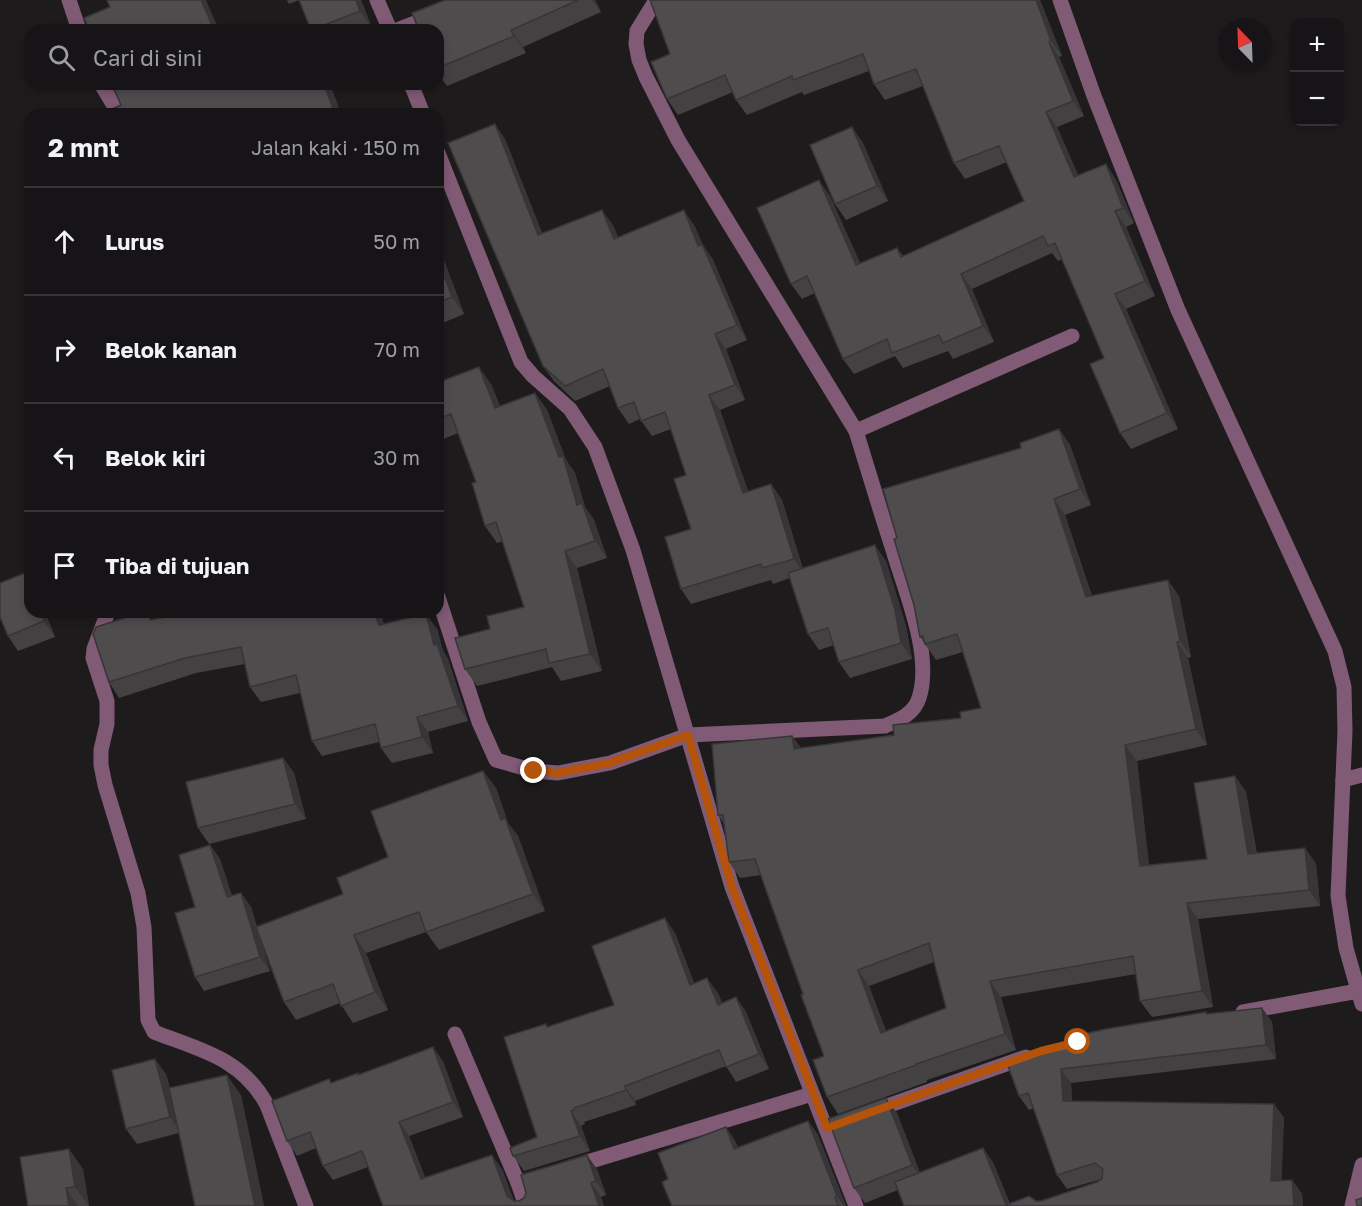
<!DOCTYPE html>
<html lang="id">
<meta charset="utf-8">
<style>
body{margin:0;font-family:"Golos Text",sans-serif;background:#232123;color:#f1f3f6}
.controls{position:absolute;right:18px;top:18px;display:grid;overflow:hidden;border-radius:12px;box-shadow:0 3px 9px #0003}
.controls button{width:54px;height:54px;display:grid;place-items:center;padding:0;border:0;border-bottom:2px solid #353335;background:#161416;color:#f1f3f6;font:30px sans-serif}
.compass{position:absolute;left:1218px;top:18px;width:54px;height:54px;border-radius:50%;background:#161416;box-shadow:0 3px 9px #0003;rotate:337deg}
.stop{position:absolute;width:18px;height:18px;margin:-14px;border:4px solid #b45309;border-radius:50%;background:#fff}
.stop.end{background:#b45309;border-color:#fff;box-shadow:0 2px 6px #0008}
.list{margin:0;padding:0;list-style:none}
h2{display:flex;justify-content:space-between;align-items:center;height:78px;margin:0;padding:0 24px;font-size:26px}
h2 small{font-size:20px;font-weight:400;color:#9e9ea1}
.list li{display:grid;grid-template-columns:39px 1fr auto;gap:18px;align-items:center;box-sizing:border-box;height:108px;padding:0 24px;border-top:2px solid #353335}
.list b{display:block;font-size:22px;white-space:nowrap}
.list em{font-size:20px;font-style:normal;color:#9e9ea1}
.icon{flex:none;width:33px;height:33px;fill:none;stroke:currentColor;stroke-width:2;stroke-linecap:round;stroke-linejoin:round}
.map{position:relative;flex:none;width:1362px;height:1206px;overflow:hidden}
.search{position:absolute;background:#161416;box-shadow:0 3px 9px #0003;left:24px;top:24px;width:420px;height:66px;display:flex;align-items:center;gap:15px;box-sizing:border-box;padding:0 21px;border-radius:18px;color:#9e9ea1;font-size:22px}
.panel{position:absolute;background:#161416;box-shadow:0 3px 9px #0003;left:24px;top:108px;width:420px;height:510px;border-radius:18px}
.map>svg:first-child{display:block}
</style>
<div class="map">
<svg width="1362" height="1206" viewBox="0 0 1362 1206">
<rect width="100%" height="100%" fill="#1e1b1d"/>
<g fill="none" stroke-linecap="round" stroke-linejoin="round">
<g stroke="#815a75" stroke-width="15">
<path d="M69 0 79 30"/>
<path d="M377 0 390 30"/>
<path d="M656 0 637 31 636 44 639 60 646 77 678 140 856 431"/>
<path d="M1060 0 1094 96 1178 310 1335 651 1344 687 1345 731 1338 896 1346 948 1362 1004"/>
<path d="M397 30 433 16"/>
<path d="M101 84 119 114"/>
<path d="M411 84 423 114"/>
<path d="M438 153 521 362 533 376 570 409 595 447 633 550 732 887 856 1206"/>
<path d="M438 597 479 722 496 760 534 771 558 773 610 763 688 735 885 726C899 720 914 714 919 698 933 654 905 592 893 550 880 510 868 470 856 431L1072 336"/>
<path d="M108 612 94 649 93 658 107 701V724L101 750V765L105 785 138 893 144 927 148 1020 154 1032C200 1050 242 1058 267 1105L306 1206"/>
<path d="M1343 780 1362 775"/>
<path d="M1243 1012 1358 991"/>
<path d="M455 1034 518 1183 526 1206"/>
<path d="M873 1111 1026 1057"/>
<path d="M571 1167 812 1094"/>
<path d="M518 1183 542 1176"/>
<path d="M1352 1206 1362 1165"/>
</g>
</g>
<g fill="#444143" fill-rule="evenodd">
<path d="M287 0H299L289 4Z"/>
<path d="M299 0H361L372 28 368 30H311Z"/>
<path d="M445 0H595L601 12 523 47 526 53 447 86 438 74V30Z"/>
<path d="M650 0H1040L1062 56 1059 57 1084 116 1057 127 1078 175 1106 164 1116 180 1134 223 1126 227 1155 296 1126 309 1178 429 1131 449 1120 433 1104 358 1062 259 1058 261 1052 253 972 289 994 342 953 359 948 351 903 368 895 356 854 374 843 359 815 293 802 299 791 284 830 196 860 263 897 248 903 256 1024 201 1007 162 965 179 954 163 923 86 885 100 874 84 869 71 804 95 802 92 747 115 736 100 733 92 678 115 667 99 670 54Z"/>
<path d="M112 84H237L239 86H248L252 84H330L341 114H101L121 105Z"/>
<path d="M505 139 542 234 613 225 618 238 694 225 703 245 713 260 747 340 726 349 745 400 720 410 748 492 771 484 782 500 803 569 886 561 906 626 912 659 850 678 839 662 834 645 819 650 808 634 790 578 773 584 771 580 691 604 681 589 691 529 686 475 671 429 652 436 640 419 629 424 618 408 610 386 575 401 554 381 543 366Z"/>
<path d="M863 143 888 201 846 220 835 204Z"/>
<path d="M438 244 464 314 438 325Z"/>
<path d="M438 364 444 380 491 384 500 406 535 393 547 410 566 460 575 473 585 507 594 520 607 558 577 568 602 671 561 681 552 667 477 686 465 669 490 629 524 607 503 541 497 543 485 526 476 482 458 433 438 441Z"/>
<path d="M1059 429 1070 445 1091 505 1065 515 1092 596H1179L1191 657 1188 658 1207 745 1137 761 1149 865 1207 859 1235 776 1246 792 1257 854 1305 848 1316 864 1320 906 1198 919 1213 1007 1152 1017 1140 1001 1136 974 1001 997 1016 1050 927 1080V1082L838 1114 827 1097 824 1056 803 994 761 875 740 878 729 862 724 824 718 815 792 736 801 748 894 735 961 718 981 708 963 652 936 660 920 637 914 605 897 538 1021 448ZM934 962 946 1008 886 1031 869 986Z"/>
<path d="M30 612H45L55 637 18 651 8 636Z"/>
<path d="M192 612H380L384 624 437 629 443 651 448 659 468 721 428 732 433 753 392 763 381 748 379 742 322 756 312 741 300 693 261 702 250 687 245 664 196 673 119 698 109 682 154 620Z"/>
<path d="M283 758 294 773 306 819 209 844 198 828Z"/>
<path d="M483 771 496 788 508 823 518 836 545 911 439 950 426 932 366 953 388 1010 353 1023 340 1003 296 1020 284 1002 261 940 270 971 204 991 195 977V907L210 845 220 859 232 896 241 893 251 907 257 927 343 894 388 857Z"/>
<path d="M675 933 694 983 718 993 722 1003 736 997 746 1012 769 1069 736 1082 726 1066 635 1101 636 1105 584 1122 585 1124 581 1126 590 1151 524 1171 513 1156 537 1137 546 1024 548 1027 614 1005Z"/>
<path d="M1262 1008 1272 1022 1276 1059 1071 1083 1072 1101 1274 1104 1284 1118 1281 1181 1292 1180 1302 1194 1303 1206H904L898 1190 865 1203 854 1188 897 1113 920 1173 993 1162 1010 1204 1041 1201 1097 1182 1102 1179 1067 1189 1057 1175 1034 1108 1029 1110 1019 1096 1007 1063 1207 1014Z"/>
<path d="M443 1061 463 1117 409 1136 425 1177 502 1169 514 1201H519L597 1169 606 1195 601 1197 604 1206H383L368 1167 333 1180 323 1166 316 1148 297 1156 287 1141 329 1079 332 1083 359 1075Z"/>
<path d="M166 1074 170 1088 241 1095 264 1206H195L179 1133 137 1144 126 1129Z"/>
<path d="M808 1121 818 1135 846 1206H672L668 1179 726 1127 735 1141 738 1147Z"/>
<path d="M83 1169 89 1206H28Z"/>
</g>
<g fill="#373537">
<path d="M201 0H206L219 30H214Z"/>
<path d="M356 0H361L372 28 360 11Z"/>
<path d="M592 0H595L601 12Z"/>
<path d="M1036 0H1040L1062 56 1051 41Z"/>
<path d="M511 30 523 47 526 53 514 36Z"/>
<path d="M1049 42 1059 57 1084 116 1073 101Z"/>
<path d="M324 84H330L341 114H335Z"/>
<path d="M1046 112 1057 127 1085 192 1074 177Z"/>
<path d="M495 124 505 139 549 250 538 235Z"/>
<path d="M852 127 863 143 888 201 877 186Z"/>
<path d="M1106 164 1116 180 1134 223 1123 208Z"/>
<path d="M819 180 830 196 867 280 856 265Z"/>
<path d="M602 210 613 225 625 254 614 239Z"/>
<path d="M684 210 694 225 703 245 713 260 747 340 737 325 698 246Z"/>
<path d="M1115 211 1126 227 1155 296 1145 281Z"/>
<path d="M438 244 464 314 452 297 438 259Z"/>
<path d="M961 274 972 289 994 342 983 326Z"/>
<path d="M1115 294 1126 309 1178 429 1167 413Z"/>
<path d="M715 334 726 349 745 400 735 385Z"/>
<path d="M438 364 451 399 439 382 438 380Z"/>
<path d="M479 367 491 384 507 425 495 408Z"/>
<path d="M535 393 547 410 566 460 575 473 585 507 594 520 607 558 595 541 577 505Z"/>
<path d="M709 395 720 410 754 508 743 493Z"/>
<path d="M1059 429 1070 445 1091 505 1080 489Z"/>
<path d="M771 484 782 500 804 574 794 559Z"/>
<path d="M1054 499 1065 515 1097 613 1086 597Z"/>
<path d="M875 545 886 561 906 626 912 659 901 643Z"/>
<path d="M565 551 577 568 602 671 590 654Z"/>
<path d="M1168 580 1179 596 1191 657 1180 641Z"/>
<path d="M41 612H45L55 637 44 621Z"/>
<path d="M374 612H380L389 641 379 625Z"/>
<path d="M426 614 437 629 443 651 448 659 468 721 458 706 434 645Z"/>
<path d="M1177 642 1188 658 1207 745 1196 729Z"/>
<path d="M417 717 428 732 433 753 422 737Z"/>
<path d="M792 736 804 752 794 749Z"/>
<path d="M1125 745 1137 761 1151 882 1140 866Z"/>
<path d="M283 758 294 773 306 819 295 804Z"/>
<path d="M483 771 496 788 508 823 518 836 545 911 533 894 501 820Z"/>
<path d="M1235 776 1246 792 1259 870 1248 854Z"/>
<path d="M210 845 220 859 237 911 227 897Z"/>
<path d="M1305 848 1316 864 1320 906 1309 890Z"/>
<path d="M241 893 251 907 270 971 260 957Z"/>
<path d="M1187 903 1198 919 1213 1007 1202 991Z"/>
<path d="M665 918 675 933 700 999 690 985Z"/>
<path d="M354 935 366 953 388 1010 375 992Z"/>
<path d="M858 970 869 986 892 1049 881 1033Z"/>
<path d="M707 978 718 993 728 1020 718 1005Z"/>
<path d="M990 981 1001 997 1016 1050 1005 1034Z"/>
<path d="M736 997 746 1012 769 1069 759 1054Z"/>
<path d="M1262 1008 1272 1022 1276 1059 1266 1045Z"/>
<path d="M433 1047 443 1061 463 1117 453 1102Z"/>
<path d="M155 1059 166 1074 181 1133 170 1117Z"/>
<path d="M1061 1069 1071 1083 1073 1115 1063 1101Z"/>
<path d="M227 1075 241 1095 264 1206H255Z"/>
<path d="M625 1086 635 1101 636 1105 626 1090Z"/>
<path d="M886 1098 897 1113 923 1181 912 1165Z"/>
<path d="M1274 1104 1284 1118 1281 1195 1271 1181Z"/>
<path d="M571 1111 581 1126 590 1151 580 1136Z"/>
<path d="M808 1121 818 1135 846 1206H844L837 1196Z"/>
<path d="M399 1122 409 1136 431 1193 421 1179Z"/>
<path d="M726 1127 735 1141 744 1163 734 1149Z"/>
<path d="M983 1148 993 1162 1010 1206H1006Z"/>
<path d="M69 1149 83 1169 89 1206 75 1187Z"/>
<path d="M492 1155 502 1169 516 1206 507 1196Z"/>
<path d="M587 1155 597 1169 606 1195 596 1181Z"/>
<path d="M1292 1180 1302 1194 1303 1206H1294Z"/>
<path d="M591 1183 601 1197 604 1206H599Z"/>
<path d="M66 1188 78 1206H69Z"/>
</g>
<g fill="#4f4c4e" stroke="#373537" stroke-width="1.5" fill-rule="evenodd">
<path d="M107 0H201L214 30H89L84 18 110 7Z"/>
<path d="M299 0H356L360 11 311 30Z"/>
<path d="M445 0H578L511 30 514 36 438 68V30H419L412 13Z"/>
<path d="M650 0H1036L1051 41 1049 42 1073 101 1046 112 1074 177 1106 164 1123 208 1115 211 1145 281 1115 294 1167 413 1120 433 1090 364 1104 358 1055 243 1048 246 1043 236 961 274 983 326 943 343 939 335 892 353 887 339 843 359 807 276 791 284 757 208 819 180 856 265 897 248 901 257 1024 201 999 146 954 163 916 69 874 84 863 54 793 80 792 76 736 100 725 75 667 99 651 62 670 54Z"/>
<path d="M112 84H214L215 85 224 87 232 84H237L238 87 245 84H247V86L252 84H324L335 114H101L121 105Z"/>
<path d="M495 124 538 235 602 210 614 239 684 210 698 246 702 244 737 325 715 334 735 385 709 395 743 493 771 484 794 559 762 568 761 564 681 589 665 537 691 529 674 479 686 475 665 412 641 421 634 402 618 408 603 369 565 386 543 366 448 143Z"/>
<path d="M852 127 877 186 835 204 810 145Z"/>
<path d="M438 259 452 297 438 303Z"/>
<path d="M479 367 495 408 535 393 559 457 563 456 577 505 582 503 595 541 565 551 590 654 549 663 546 649 465 669 455 638 490 629 487 616 524 607 496 522 485 526 472 483 476 482 451 414 438 419V380L439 382Z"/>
<path d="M1059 429 1080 489 1054 499 1086 597 1168 580 1180 641 1177 642 1196 729 1125 745 1140 866 1207 859 1194 783 1235 776 1248 854 1305 848 1309 890 1187 903 1202 991 1140 1001 1133 956 990 981 1005 1034 916 1064V1065L827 1097 813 1060 824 1056 801 995 803 994 755 859 729 862 723 815H718L712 744 792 736 794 749 894 735 893 725 961 718 960 712 981 708 957 634 925 644 923 636 920 637 914 605 894 539 897 538 883 489 1021 448 1020 443ZM929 943 946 1008 881 1033 858 970Z"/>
<path d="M875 545 895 610 901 643 839 662 828 628 808 634 788 573Z"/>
<path d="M25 573 30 586V612H41L44 621 8 636 0 617V583Z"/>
<path d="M143 612H148L150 620 192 612H374L379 625 426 614 434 645 437 644 458 706 417 717 422 737 381 748 375 724 312 741 296 675 250 687 241 647 185 658 109 682 93 634 96 627Z"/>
<path d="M283 758 295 804 198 828 186 782Z"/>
<path d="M483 771 501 820 505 818 533 894 426 932 419 912 354 935 375 992 341 1006 333 984 284 1002 256 927 343 894 337 878 388 857 371 811Z"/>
<path d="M210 845 227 897 241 893 260 957 195 977 175 913 195 907 179 855Z"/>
<path d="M665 918 690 985 707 978 718 1005 736 997 759 1054 726 1067 719 1050 625 1086 626 1090 574 1108V1110L571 1111 580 1136 513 1156 510 1148 537 1137 504 1037 546 1024 547 1027 614 1005 592 946Z"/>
<path d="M1262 1008 1266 1045 1061 1069 1063 1101 1274 1104 1271 1181 1292 1180 1294 1206H904L895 1182 983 1148 1006 1205 1029 1196 1036 1201H1041L1097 1182 1102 1179 1103 1169 1095 1163 1057 1175 1028 1093 1019 1096 1007 1063 1088 1033 1106 1029 1206 1012V1014Z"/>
<path d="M433 1047 453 1102 399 1122 421 1179 492 1155 507 1196 514 1201H519L524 1198 526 1193 521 1175 587 1155 596 1181 591 1183 599 1206H383L362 1151 323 1166 310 1132 287 1141 272 1101 329 1079 331 1083 358 1073V1075Z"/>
<path d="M155 1059 170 1117 126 1129 112 1070Z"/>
<path d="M227 1075 255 1206H195L169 1088Z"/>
<path d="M886 1098 912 1165 854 1188 828 1119Z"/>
<path d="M808 1121 837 1196 835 1197 838 1206H672L662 1182 668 1179 658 1153 726 1127 734 1149Z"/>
<path d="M69 1149 75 1187 66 1188 69 1206H28L20 1157Z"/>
<path d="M1362 1198V1206H1357L1356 1200Z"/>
</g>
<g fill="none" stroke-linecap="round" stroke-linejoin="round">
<path stroke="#b45309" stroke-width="8" d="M534 771 558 773 609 763 688 735 732 887 827 1128 1041 1051 1078 1042"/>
</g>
</svg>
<div class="controls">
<button>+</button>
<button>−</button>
</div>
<svg class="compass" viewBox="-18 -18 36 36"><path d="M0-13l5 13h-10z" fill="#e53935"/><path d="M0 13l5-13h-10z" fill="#9e9ea1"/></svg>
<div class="stop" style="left:1078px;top:1042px"></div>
<div class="stop end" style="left:534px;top:771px"></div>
<div class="search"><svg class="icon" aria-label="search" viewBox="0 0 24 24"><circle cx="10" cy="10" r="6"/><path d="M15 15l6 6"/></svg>Cari di sini</div>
<section class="panel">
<h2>2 mnt<small>Jalan kaki · 150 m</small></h2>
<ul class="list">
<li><svg class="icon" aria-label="ahead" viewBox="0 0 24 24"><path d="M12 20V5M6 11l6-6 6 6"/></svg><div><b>Lurus</b></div><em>50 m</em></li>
<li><svg class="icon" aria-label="right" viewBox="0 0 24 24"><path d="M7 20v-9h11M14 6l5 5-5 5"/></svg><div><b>Belok kanan</b></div><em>70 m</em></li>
<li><svg class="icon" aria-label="left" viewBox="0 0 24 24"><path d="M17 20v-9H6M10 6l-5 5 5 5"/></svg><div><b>Belok kiri</b></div><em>30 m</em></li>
<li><svg class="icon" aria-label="arrive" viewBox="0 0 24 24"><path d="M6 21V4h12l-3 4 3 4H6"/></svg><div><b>Tiba di tujuan</b></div></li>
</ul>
</section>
</div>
